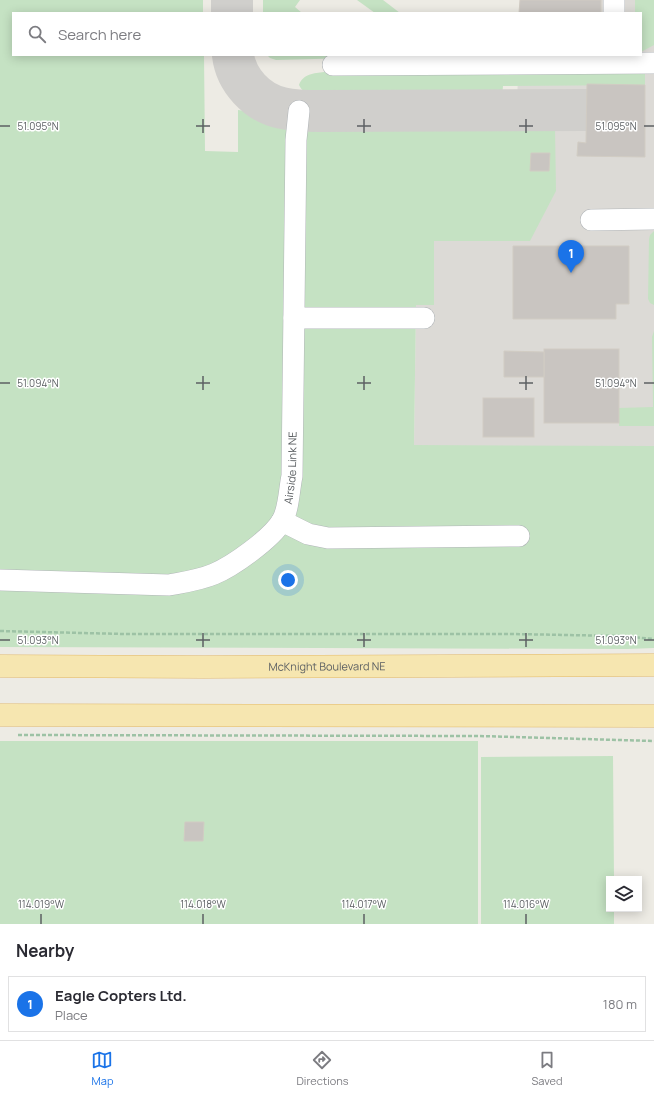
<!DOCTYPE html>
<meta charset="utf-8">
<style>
body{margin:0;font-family:Manrope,sans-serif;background:#f7f7f7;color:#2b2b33}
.controls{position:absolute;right:12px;bottom:12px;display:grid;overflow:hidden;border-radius:0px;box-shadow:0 2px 10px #0003}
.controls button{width:36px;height:36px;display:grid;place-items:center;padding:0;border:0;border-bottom:1px solid #e1e1e2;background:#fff;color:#2b2b33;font:20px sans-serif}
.you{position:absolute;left:288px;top:580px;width:14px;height:14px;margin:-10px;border:3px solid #fff;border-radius:50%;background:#1a73e8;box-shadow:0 0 0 6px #1a73e833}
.badge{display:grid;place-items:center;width:26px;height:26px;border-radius:50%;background:#1a73e8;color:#fff;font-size:13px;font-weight:700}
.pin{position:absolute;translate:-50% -33px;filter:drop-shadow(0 1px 2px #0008)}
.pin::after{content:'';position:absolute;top:21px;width:14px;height:12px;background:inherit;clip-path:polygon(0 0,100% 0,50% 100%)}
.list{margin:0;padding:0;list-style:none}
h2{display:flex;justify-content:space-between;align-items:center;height:52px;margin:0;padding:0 16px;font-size:17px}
h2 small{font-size:13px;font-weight:400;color:#7c7c81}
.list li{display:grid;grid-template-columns:26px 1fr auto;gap:12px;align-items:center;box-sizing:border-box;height:56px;margin:0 8px 8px;padding:0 8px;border:1px solid #e1e1e2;border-radius:0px}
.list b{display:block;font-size:15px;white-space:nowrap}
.list p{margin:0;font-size:13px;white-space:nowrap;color:#7c7c81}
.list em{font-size:13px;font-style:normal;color:#7c7c81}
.icon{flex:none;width:22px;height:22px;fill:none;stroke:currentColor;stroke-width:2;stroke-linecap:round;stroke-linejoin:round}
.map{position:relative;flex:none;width:654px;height:924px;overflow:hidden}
.search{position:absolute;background:#fff;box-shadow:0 2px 10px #0003;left:12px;right:12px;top:12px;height:44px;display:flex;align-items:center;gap:10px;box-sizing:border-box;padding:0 14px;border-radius:0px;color:#7c7c81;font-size:15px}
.sheet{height:116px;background:#fff}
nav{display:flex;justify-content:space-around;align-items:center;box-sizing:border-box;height:56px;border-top:1px solid #e1e1e2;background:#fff;font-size:11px;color:#7c7c81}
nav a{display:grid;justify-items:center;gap:2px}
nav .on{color:#1a73e8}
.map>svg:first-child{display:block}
</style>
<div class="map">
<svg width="654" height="924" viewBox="0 0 654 924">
<rect width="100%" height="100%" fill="#edebe4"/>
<path fill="#dcdad6" d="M520 0H654V446H414L416 305H434V241H530L506 121 517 100 519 55H641V13H519Z"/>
<g fill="#c5e2c3">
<path d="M0 0H203V13H13V55H204L205 151 238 152V110L246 111 277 123 298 126 506 121 507 128H555L556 191 530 241H434V305H416L414 445 654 446V648L627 649 0 647Z"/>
<path d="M263 0H300L295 7 302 13H263Z"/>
<path d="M357 0H383L400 13H375Z"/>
<path d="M635 0H654V45L641 52V13H635Z"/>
<path d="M267 55H354L353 58 276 60 270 58Z"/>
<path d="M324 72 645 73V85L503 86 502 97H325C315 96 303 95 299 85 303 74 314 73 324 72Z"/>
<path d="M654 231V305L650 303 648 299 649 239 650 235Z"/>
<path d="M654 331V426H619V408L653 407 652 337Z"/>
<rect x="0" y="741" width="478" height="183"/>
<path d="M613 756 614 879H609V909H614V924H481V757Z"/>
</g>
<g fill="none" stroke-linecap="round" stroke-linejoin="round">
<g stroke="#d0cfcc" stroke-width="42">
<path d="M232 0V13"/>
<path d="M233 55C236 80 257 103 282 108 294 111 307 111 319 111L587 110"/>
</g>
</g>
<g fill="#c9c5c1" stroke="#d1ccc3">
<path d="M520 0H601V13H519Z"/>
<path d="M587 84 645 85V157L577 156 578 142 586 143Z"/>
<path d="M531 153H550L549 171H530Z"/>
<path d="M513 246H629V304H616V319H513Z"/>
<rect x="544" y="349" width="75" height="74"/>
<path d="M504 351 544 352V377H504Z"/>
<rect x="483" y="398" width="51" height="39"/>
<path d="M185 822H204L203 841H184Z"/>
</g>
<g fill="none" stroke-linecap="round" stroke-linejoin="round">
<defs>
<g id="minor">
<path d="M614 13V0"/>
<path d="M333 65 654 63"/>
<path d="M591 220 654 219"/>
<path d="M294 318H424"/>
<path d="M282 521 308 534 328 538 519 536"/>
<path id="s1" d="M0 580 169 585C185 582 200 580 214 574 233 566 271 539 282 521 289 509 289 490 292 476L296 140 299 111"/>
</g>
<g id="major">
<path id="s2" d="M0 666 204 667 654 665"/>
<path d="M0 715 654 716"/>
</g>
</defs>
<use href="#minor" stroke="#b1b5b8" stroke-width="22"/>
<use href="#major" stroke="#e2b868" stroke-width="23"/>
<g stroke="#9dc2a5" stroke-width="2.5" stroke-dasharray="4 2" stroke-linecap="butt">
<path d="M0 631 124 634H512L621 636 654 639"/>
<path d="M18 735 479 736 654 741"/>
</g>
<use href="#minor" stroke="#fff" stroke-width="21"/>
<use href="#major" stroke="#f6e6b0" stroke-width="22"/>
</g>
<path fill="none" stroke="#5c6063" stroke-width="1.5" d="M203 119V133M364 119V133M526 119V133M0 126H10M196 126H210M357 126H371M519 126H533M644 126H654M203 376V390M364 376V390M526 376V390M0 383H10M196 383H210M357 383H371M519 383H533M644 383H654M203 633V647M364 633V647M526 633V647M0 640H10M196 640H210M357 640H371M519 640H533M644 640H654M41 914V924M203 914V924M364 914V924M526 914V924"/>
<g text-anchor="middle" stroke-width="3" stroke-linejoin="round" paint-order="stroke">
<g font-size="11" fill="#5c6063" stroke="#fff">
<text dy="4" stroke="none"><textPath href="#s1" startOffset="357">Airside Link NE</textPath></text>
<text dy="4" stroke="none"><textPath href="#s2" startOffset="327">McKnight Boulevard NE</textPath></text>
</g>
</g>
<g font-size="10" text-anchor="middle" fill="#5c6063" stroke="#fff" stroke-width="3" stroke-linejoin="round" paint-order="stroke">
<text x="38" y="130">51.095°N</text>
<text x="616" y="130">51.095°N</text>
<text x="38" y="387">51.094°N</text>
<text x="616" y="387">51.094°N</text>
<text x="38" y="644">51.093°N</text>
<text x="616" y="644">51.093°N</text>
<text x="41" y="908">114.019°W</text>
<text x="203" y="908">114.018°W</text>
<text x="364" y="908">114.017°W</text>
<text x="526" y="908">114.016°W</text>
</g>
</svg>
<div class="controls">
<button><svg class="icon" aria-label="layers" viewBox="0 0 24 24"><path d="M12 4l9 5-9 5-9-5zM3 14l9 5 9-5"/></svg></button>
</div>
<div class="you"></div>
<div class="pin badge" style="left:571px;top:273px">1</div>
<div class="search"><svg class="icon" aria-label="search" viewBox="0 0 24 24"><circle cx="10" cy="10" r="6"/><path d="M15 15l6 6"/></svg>Search here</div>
</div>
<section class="sheet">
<h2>Nearby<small></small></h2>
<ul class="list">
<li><span class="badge">1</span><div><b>Eagle Copters Ltd.</b><p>Place</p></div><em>180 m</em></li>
</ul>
</section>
<nav>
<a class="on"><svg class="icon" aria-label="map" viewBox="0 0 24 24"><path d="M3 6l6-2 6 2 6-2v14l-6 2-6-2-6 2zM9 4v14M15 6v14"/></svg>Map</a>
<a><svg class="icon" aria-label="directions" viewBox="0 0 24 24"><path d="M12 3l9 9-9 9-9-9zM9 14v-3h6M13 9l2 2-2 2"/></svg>Directions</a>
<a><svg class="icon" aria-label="saved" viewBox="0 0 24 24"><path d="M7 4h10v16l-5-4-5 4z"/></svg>Saved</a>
</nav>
